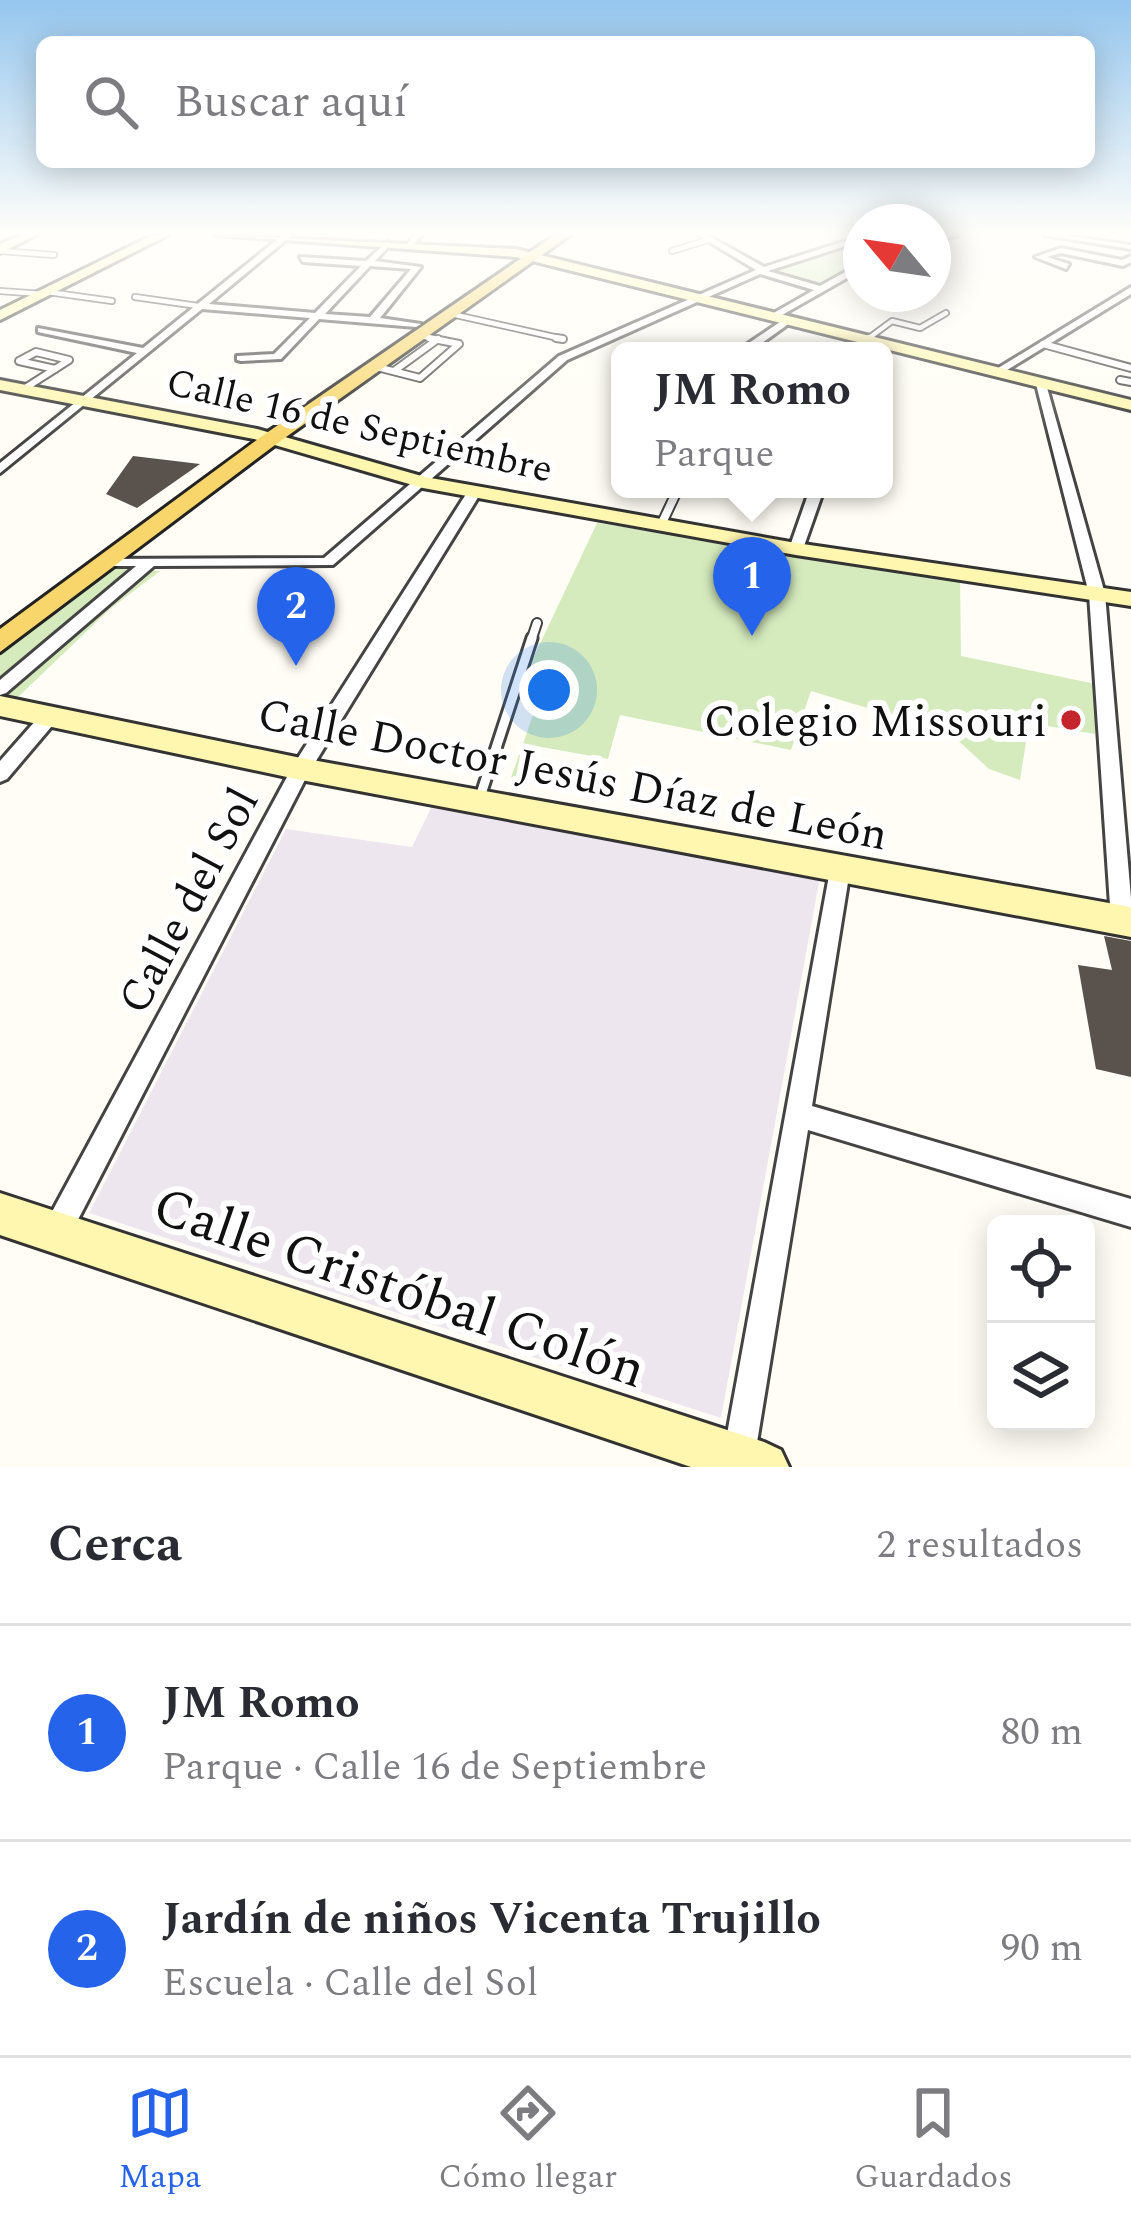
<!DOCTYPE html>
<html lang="es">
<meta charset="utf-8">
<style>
body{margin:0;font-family:Spectral,serif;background:#f7f7f7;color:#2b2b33}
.controls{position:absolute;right:36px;bottom:36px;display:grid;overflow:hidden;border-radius:18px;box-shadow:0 6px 30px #0003}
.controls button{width:108px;height:108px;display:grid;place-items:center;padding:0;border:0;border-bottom:3px solid #e1e1e2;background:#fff;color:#2b2b33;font:60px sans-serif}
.compass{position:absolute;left:843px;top:204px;width:108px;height:108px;border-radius:50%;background:#fff;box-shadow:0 6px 30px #0003;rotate:299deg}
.you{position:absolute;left:549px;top:690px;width:42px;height:42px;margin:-30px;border:9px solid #fff;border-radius:50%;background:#1a73e8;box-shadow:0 0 0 18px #1a73e833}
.badge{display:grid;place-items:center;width:78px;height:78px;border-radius:50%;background:#2563eb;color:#fff;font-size:39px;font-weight:700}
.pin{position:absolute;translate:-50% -99px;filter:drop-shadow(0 3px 6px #0008)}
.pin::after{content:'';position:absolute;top:63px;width:42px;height:36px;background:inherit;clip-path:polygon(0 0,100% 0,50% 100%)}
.popup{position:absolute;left:611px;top:342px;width:282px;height:156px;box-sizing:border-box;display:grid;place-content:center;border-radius:18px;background:#fff;filter:drop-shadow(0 3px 9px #0005);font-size:39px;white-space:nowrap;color:#7c7c81}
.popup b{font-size:45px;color:#2b2b33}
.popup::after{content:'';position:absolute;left:50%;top:100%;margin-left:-24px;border:24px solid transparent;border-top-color:#fff}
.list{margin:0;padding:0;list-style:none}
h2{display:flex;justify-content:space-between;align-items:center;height:156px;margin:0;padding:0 48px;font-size:51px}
h2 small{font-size:39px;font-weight:400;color:#7c7c81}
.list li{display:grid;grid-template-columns:78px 1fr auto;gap:36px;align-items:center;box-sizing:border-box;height:216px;padding:0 48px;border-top:3px solid #e1e1e2}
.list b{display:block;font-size:45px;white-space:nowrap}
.list p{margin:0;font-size:39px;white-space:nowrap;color:#7c7c81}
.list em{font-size:39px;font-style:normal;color:#7c7c81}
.icon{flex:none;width:66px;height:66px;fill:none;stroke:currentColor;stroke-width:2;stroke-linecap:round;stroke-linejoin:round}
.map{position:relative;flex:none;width:1131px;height:1467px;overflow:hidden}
.search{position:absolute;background:#fff;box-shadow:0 6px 30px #0003;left:36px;right:36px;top:36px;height:132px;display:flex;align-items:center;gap:30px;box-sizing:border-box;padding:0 42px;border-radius:18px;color:#7c7c81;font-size:45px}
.sheet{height:588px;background:#fff}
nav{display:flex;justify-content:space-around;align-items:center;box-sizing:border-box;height:168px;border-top:3px solid #e1e1e2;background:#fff;font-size:33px;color:#7c7c81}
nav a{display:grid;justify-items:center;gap:6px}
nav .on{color:#2563eb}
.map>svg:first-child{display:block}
</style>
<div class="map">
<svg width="1131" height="1467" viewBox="0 0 1131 1467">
<rect width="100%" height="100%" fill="#fffdf5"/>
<path fill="#eee6ef" d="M431 808 820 877 721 1418 89 1213 286 829 412 847Z"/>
<g fill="#d5ebbd">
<path d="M854 247 861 249V262L816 288 765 273Z"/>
<path d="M597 523 960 578 961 656 1096 684 1095 734 1029 723 1020 780 989 769 950 733 811 691 791 750 620 715 608 759 536 746 521 788 508 786 549 670 530 665Z"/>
<path d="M102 568 160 571 110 609 17 698 0 695V652Z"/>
</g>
<g fill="#5a524d">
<path d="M133 456 200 464 137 508 106 494Z"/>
<path d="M1104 936 1131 941V1077L1096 1069 1078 965 1112 970Z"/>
</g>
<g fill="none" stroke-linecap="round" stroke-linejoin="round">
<defs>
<g id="lane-far3">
<path d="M0 251 54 255"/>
<path d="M672 251 708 240"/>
<path d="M0 291 42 294"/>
<path d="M48 292 112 301"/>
<path d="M135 297 198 306"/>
<path d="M447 313 563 339"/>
<path d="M418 335 443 341"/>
<path d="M865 341 892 321 920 328 946 313"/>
</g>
<g id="lane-far2">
<path d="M556 338 563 339"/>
<path d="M863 342 869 338"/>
<path d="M1043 344 1131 368"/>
<path d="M36 352 69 360 55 369 19 361Z"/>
<path d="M373 366 420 378 459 344 429 338"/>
<path d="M394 371 438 339"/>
<path d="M1120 380 1131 382"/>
<path d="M22 390 55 369"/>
</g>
<g id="lane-far1">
<path d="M661 525 678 489"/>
<path d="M531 641 537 623"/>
</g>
<path id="lane" d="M480 797 532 638"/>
<g id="street">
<path d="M283 235H292L209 304 315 313 361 266 303 262 300 257 366 261 387 242 391 244 375 261 421 267 380 318 421 324 416 327 319 319 281 359 241 361 237 360V356L274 354 310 318 202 309 0 473V463L137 353 38 332V328L143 348ZM370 266 411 269 370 317 325 314Z"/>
<path d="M414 235H422L411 247H405Z"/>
<path d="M698 235H707L764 267 861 236V241L768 271 820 286 861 263V270L775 319 770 316 772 314 814 290 760 274 567 360 333 565 154 566 6 693 0 695V680L136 566H101L94 562 96 559 324 558 559 356 756 270Z"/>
<path d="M945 235H957L933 242V238Z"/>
<path d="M1044 235H1062L1131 245V249Z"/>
<path d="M1061 248 1122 260 1131 256V262L1123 266 1061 253 1047 257 1069 264 1066 269 1035 257Z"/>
<path d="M1131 287V294L999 375 990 373Z"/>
<path d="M786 318 794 320 751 351H743V347Z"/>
<path d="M1041 381 1046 384 1105 594 1131 898V924L1122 930 1114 927 1111 920 1089 594 1036 384Z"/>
<path d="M475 487 482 491 308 774 67 1241 57 1245 47 1241 43 1231 47 1221 294 764 468 491Z"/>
<path d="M810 489H824L803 549 796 553 791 552 789 549Z"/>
<path d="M51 708 60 715 57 720 7 779 0 782V761L45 710Z"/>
<path d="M840 861 847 864 850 870 812 1106 1131 1199V1227L808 1130 753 1467H721L830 870 833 864Z"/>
</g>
<g id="secondary">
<path d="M21 235H36L0 253V244Z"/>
<path d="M153 235H168L0 320V310Z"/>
<path d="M215 235 516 249 1131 400V410L516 257Z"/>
<path d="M0 380 257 429 425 477 796 543 1131 592V606L796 555 423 488 254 439 0 390Z"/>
<path d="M0 696 301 758 1131 907V937L301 780 0 716Z"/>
<path d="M0 1193 764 1442 781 1450 789 1467H691L0 1235Z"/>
</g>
<path id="primary" d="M555 235H570L279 442 0 652V629L265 434Z"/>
</defs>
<use href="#lane-far3" stroke="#444" stroke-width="8"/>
<use href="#lane-far2" stroke="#444" stroke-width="10"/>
<use href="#lane-far1" stroke="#444" stroke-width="12"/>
<use href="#lane" stroke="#444" stroke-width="15"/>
<use href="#street" stroke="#444" stroke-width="6"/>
<use href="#secondary" stroke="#333" stroke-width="6"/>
<use href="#primary" stroke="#222" stroke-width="6"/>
<use href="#lane-far3" stroke="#fff" stroke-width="4.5"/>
<use href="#lane-far2" stroke="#fff" stroke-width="6"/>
<use href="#lane-far1" stroke="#fff" stroke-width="8"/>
<use href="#lane" stroke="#fff" stroke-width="9"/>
<use href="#street" fill="#fff" fill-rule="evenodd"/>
<use href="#secondary" fill="#fff6b0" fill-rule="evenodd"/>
<use href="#primary" fill="#f9d66b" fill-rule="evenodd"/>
</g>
<linearGradient id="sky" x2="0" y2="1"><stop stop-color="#95c6ee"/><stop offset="0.53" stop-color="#fffefa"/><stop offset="1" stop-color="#fffefa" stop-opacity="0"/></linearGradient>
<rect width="1131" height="440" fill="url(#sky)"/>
<circle fill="#c4262e" stroke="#fff" stroke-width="4.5" cx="1071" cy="720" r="12"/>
<g text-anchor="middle" stroke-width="12" stroke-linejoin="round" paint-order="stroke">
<g font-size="39" fill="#111" stroke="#fff">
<text transform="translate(360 424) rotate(13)" y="14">Calle 16 de Septiembre</text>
</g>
<g font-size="45" fill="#111" stroke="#fff" text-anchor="end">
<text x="1047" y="736">Colegio Missouri</text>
</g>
<g font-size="45" fill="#111" stroke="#fff">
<text transform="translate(573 773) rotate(11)" y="16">Calle Doctor Jesús Díaz de León</text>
<text transform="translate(187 900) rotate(-62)" y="16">Calle del Sol</text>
</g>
<g font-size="54" fill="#111" stroke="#fff">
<text transform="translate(400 1286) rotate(19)" y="19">Calle Cristóbal Colón</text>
</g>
</g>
</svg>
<div class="controls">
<button><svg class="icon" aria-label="locate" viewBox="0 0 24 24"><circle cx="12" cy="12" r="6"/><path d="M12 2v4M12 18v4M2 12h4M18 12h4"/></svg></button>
<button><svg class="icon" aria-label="layers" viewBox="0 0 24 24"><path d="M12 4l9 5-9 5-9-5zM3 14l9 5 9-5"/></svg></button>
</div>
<svg class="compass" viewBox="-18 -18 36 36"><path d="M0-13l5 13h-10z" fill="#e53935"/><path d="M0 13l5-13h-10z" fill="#7c7c81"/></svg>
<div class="you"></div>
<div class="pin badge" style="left:752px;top:636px">1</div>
<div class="popup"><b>JM Romo</b>Parque</div>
<div class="pin badge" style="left:296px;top:666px">2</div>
<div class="search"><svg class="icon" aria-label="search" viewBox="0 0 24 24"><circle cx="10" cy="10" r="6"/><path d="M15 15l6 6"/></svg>Buscar aquí</div>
</div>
<section class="sheet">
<h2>Cerca<small>2 resultados</small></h2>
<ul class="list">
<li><span class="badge">1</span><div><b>JM Romo</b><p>Parque · Calle 16 de Septiembre</p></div><em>80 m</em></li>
<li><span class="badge">2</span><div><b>Jardín de niños Vicenta Trujillo</b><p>Escuela · Calle del Sol</p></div><em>90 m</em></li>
</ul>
</section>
<nav>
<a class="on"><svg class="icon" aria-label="map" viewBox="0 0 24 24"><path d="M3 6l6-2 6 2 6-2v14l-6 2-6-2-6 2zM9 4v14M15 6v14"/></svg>Mapa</a>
<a><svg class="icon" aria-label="directions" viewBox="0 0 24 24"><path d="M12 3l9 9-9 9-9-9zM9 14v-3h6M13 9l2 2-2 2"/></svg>Cómo llegar</a>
<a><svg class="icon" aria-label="saved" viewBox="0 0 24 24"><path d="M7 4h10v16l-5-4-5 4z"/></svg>Guardados</a>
</nav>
